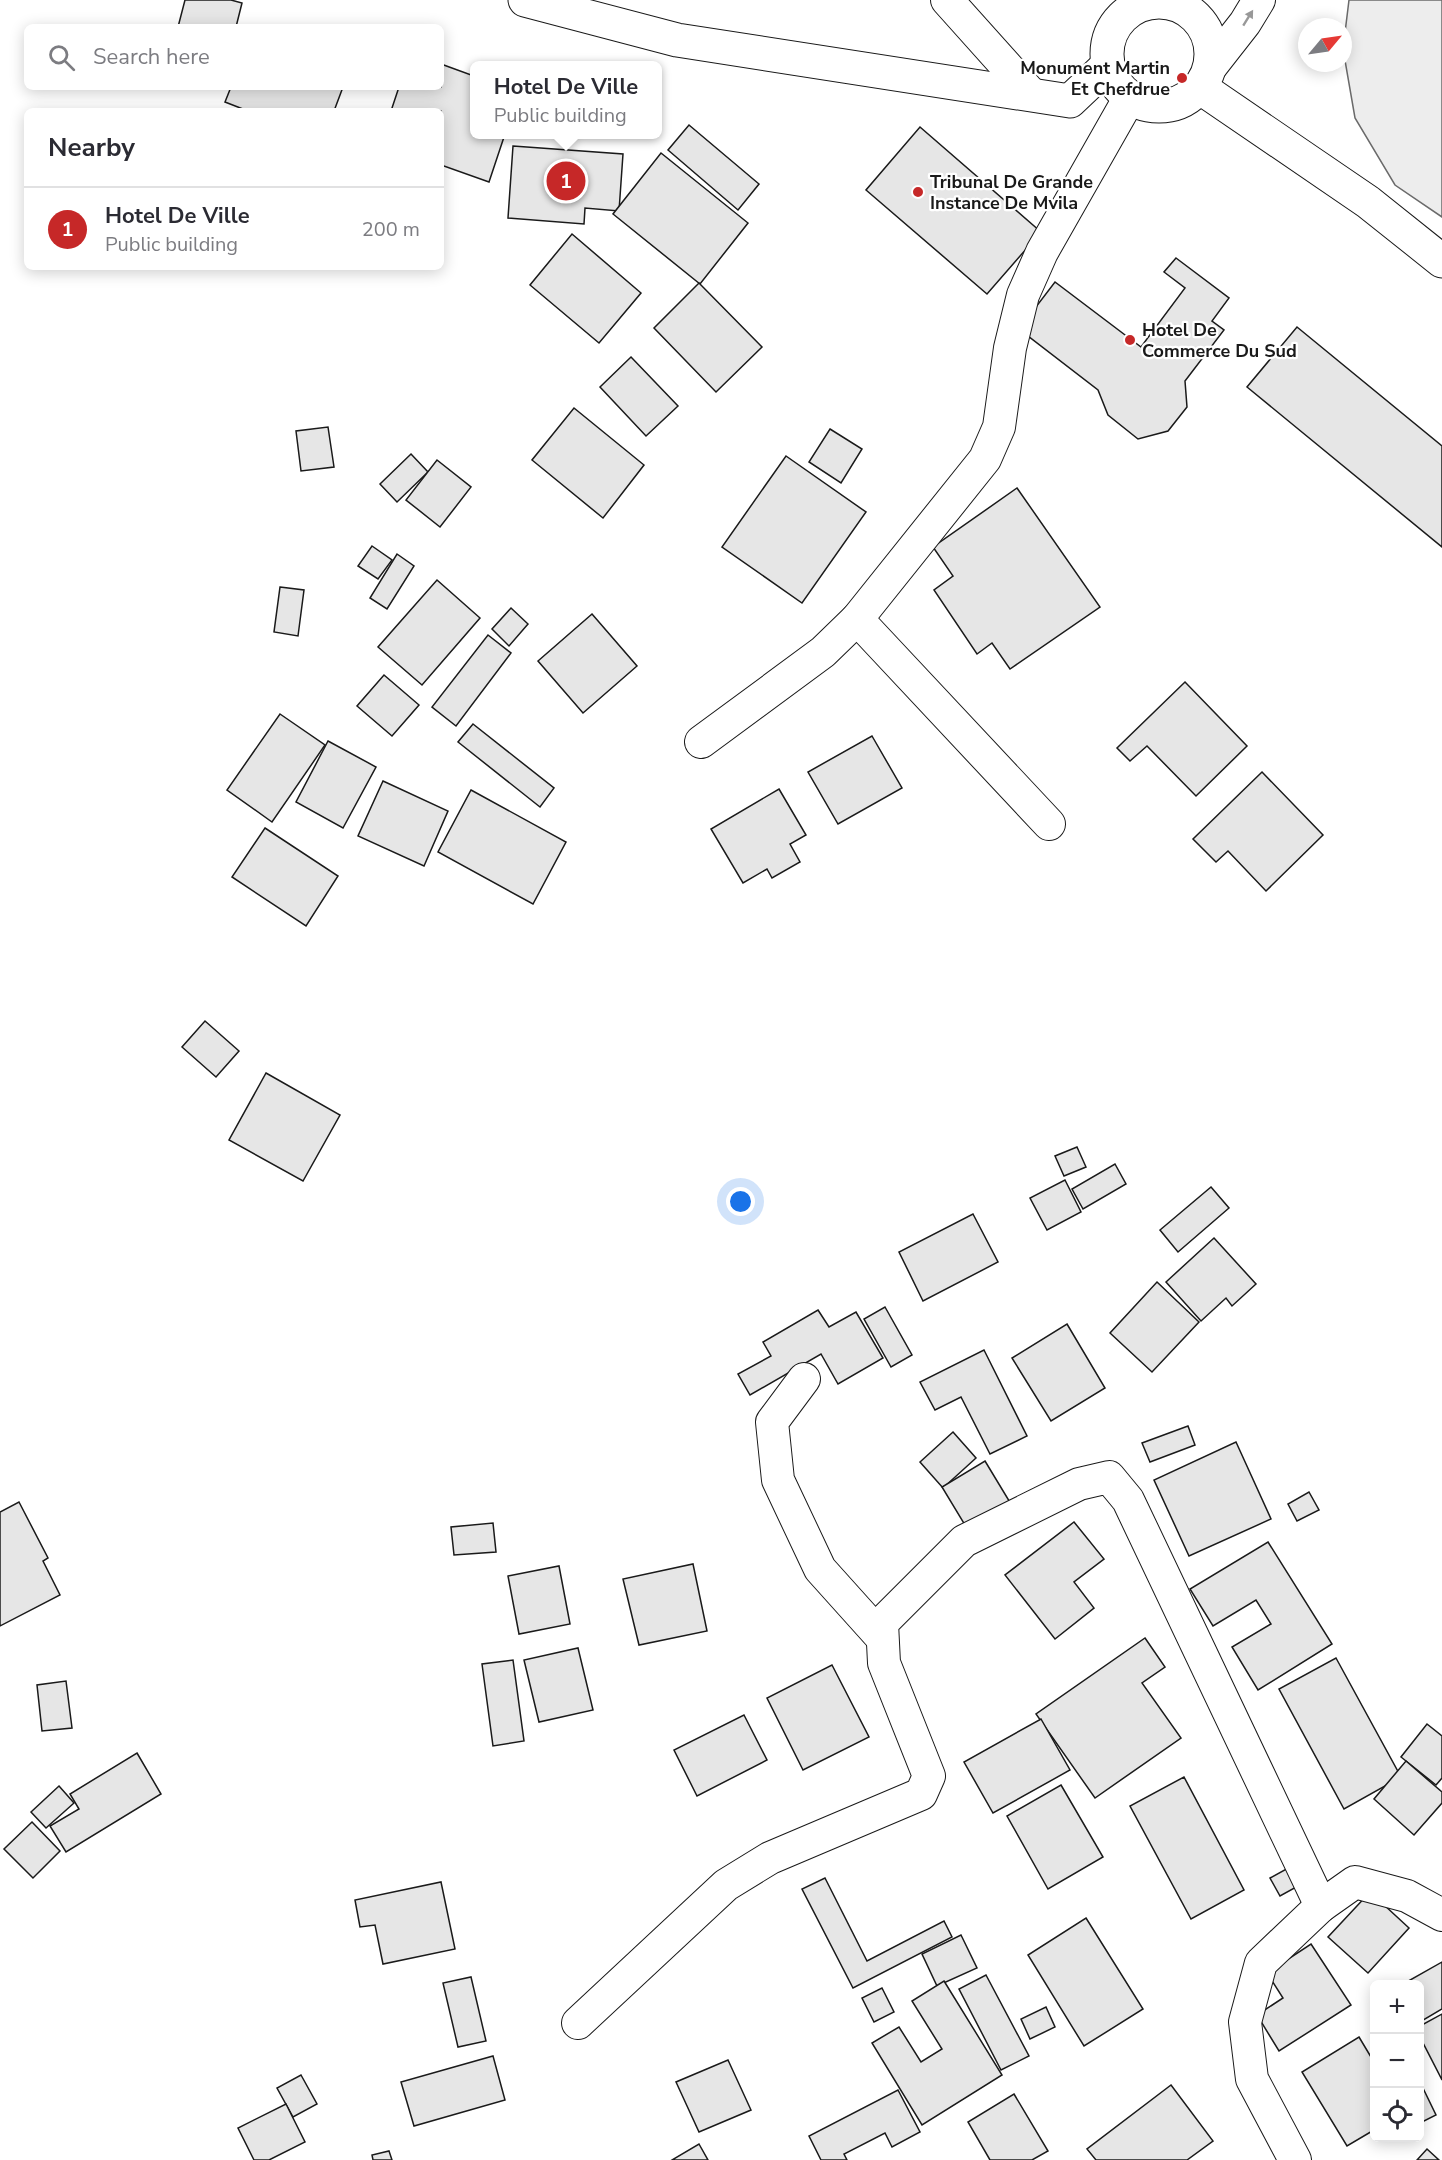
<!DOCTYPE html>
<meta charset="utf-8">
<style>
body{margin:0;font-family:"Nunito Sans",sans-serif;background:#f2f2f3;color:#2b2b33}
.controls{position:absolute;right:18px;bottom:18px;display:grid;overflow:hidden;border-radius:9px;box-shadow:0 3px 15px #0003}
.controls button{width:54px;height:54px;display:grid;place-items:center;padding:0;border:0;border-bottom:2px solid #e1e1e2;background:#fff;color:#2b2b33;font:30px sans-serif}
.compass{position:absolute;left:1298px;top:18px;width:54px;height:54px;border-radius:50%;background:#fff;box-shadow:0 3px 15px #0003;rotate:61deg}
.you{position:absolute;left:741px;top:1202px;width:21px;height:21px;margin:-15px;border:4px solid #fff;border-radius:50%;background:#1a73e8;box-shadow:0 0 0 9px #1a73e833}
.badge{display:grid;place-items:center;width:39px;height:39px;border-radius:50%;background:#c62828;color:#fff;font-size:20px;font-weight:700}
.pin{position:absolute;translate:-50% -50%;border:3px solid #fff;box-shadow:0 2px 6px #0006}
.popup{position:absolute;left:470px;top:61px;width:192px;height:78px;box-sizing:border-box;display:grid;place-content:center;border-radius:9px;background:#fff;filter:drop-shadow(0 2px 4px #0005);font-size:20px;white-space:nowrap;color:#7c7c81}
.popup b{font-size:22px;color:#2b2b33}
.popup::after{content:'';position:absolute;left:50%;top:100%;margin-left:-12px;border:12px solid transparent;border-top-color:#fff}
.list{margin:0;padding:0;list-style:none}
h2{display:flex;justify-content:space-between;align-items:center;height:78px;margin:0;padding:0 24px;font-size:26px}
h2 small{font-size:20px;font-weight:400;color:#7c7c81}
.list li{display:grid;grid-template-columns:39px 1fr auto;gap:18px;align-items:center;box-sizing:border-box;height:84px;padding:0 24px;border-top:2px solid #e1e1e2}
.list b{display:block;font-size:22px;white-space:nowrap}
.list p{margin:0;font-size:20px;white-space:nowrap;color:#7c7c81}
.list em{font-size:20px;font-style:normal;color:#7c7c81}
.icon{flex:none;width:33px;height:33px;fill:none;stroke:currentColor;stroke-width:2;stroke-linecap:round;stroke-linejoin:round}
.map{position:relative;flex:none;width:1442px;height:2160px;overflow:hidden}
.search{position:absolute;background:#fff;box-shadow:0 3px 15px #0003;left:24px;top:24px;width:420px;height:66px;display:flex;align-items:center;gap:15px;box-sizing:border-box;padding:0 21px;border-radius:9px;color:#7c7c81;font-size:22px}
.panel{position:absolute;background:#fff;box-shadow:0 3px 15px #0003;left:24px;top:108px;width:420px;height:162px;border-radius:9px}
.map>svg:first-child{display:block}
</style>
<div class="map">
<svg width="1442" height="2160" viewBox="0 0 1442 2160">
<rect width="100%" height="100%" fill="#fff"/>
<path fill="#ededed" stroke="#6a6a6a" stroke-width="1.5" d="M1349 0H1442V217L1395 185 1355 118 1343 49Z"/>
<g fill="#e6e6e6" stroke="#1a1a1a" stroke-width="1.5">
<path d="M185 0H231L242 3 236 27H178Z"/>
<path d="M441 64 474 76V134H505L489 182 441 165V111H391L399 87H441Z"/>
<path d="M231 87H343L334 111H248L225 102Z"/>
<path d="M689 125 759 184 738 210 668 150Z"/>
<path d="M920 127 1041 232 987 294 866 190Z"/>
<path d="M513 146 623 154 619 211 585 208 584 224 508 218Z"/>
<path d="M661 153 748 223 700 284 613 214Z"/>
<path d="M572 234 641 293 599 343 530 285Z"/>
<path d="M1176 258 1229 298 1212 321 1224 330 1185 381 1187 407 1168 431 1138 439 1108 415 1098 390 1019 329 1055 282 1141 347 1185 288 1164 272Z"/>
<path d="M699 283 762 347 716 392 654 328Z"/>
<path d="M1297 327 1442 446V547L1247 387Z"/>
<path d="M631 357 678 406 646 436 600 387Z"/>
<path d="M574 408 644 465 603 518 532 460Z"/>
<path d="M328 427 334 467 301 471 296 431Z"/>
<path d="M830 429 862 449 841 483 809 462Z"/>
<path d="M411 454 428 472 397 502 380 484Z"/>
<path d="M786 456 866 512 802 603 722 547Z"/>
<path d="M437 460 471 487 440 527 406 500Z"/>
<path d="M1017 488 1100 607 1010 669 992 643 977 654 934 590 953 576 933 547Z"/>
<path d="M372 546 392 560 378 579 358 566Z"/>
<path d="M397 554 414 566 387 609 370 598Z"/>
<path d="M437 580 480 618 422 685 378 647Z"/>
<path d="M280 587 304 590 298 636 274 632Z"/>
<path d="M511 608 528 624 509 646 492 629Z"/>
<path d="M592 614 637 666 583 713 538 661Z"/>
<path d="M488 635 511 653 456 726 432 707Z"/>
<path d="M384 675 419 705 392 736 357 706Z"/>
<path d="M1185 682 1247 746 1196 796 1147 746 1130 761 1117 748Z"/>
<path d="M280 714 325 745 272 822 227 790Z"/>
<path d="M473 724 554 788 540 807 458 742Z"/>
<path d="M872 736 902 788 838 824 808 772Z"/>
<path d="M328 741 376 767 343 828 296 802Z"/>
<path d="M1262 772 1323 835 1266 891 1228 851 1216 862 1193 839Z"/>
<path d="M383 781 448 811 424 866 358 836Z"/>
<path d="M779 789 806 835 790 844 800 862 772 878 767 869 743 883 711 829Z"/>
<path d="M471 790 566 842 533 904 438 852Z"/>
<path d="M265 828 338 876 306 926 232 877Z"/>
<path d="M205 1021 239 1051 216 1077 182 1047Z"/>
<path d="M266 1073 340 1115 303 1181 229 1140Z"/>
<path d="M1077 1147 1086 1167 1064 1176 1055 1156Z"/>
<path d="M1115 1164 1126 1184 1083 1209 1072 1189Z"/>
<path d="M1065 1180 1081 1212 1047 1230 1030 1198Z"/>
<path d="M1211 1187 1229 1208 1178 1252 1160 1230Z"/>
<path d="M973 1214 998 1262 923 1301 899 1252Z"/>
<path d="M1214 1238 1256 1284 1232 1306 1226 1298 1201 1321 1166 1282Z"/>
<path d="M1157 1282 1199 1322 1152 1372 1110 1333Z"/>
<path d="M885 1307 912 1355 891 1367 864 1319Z"/>
<path d="M818 1310 829 1327 856 1312 883 1358 838 1384 821 1354 750 1395 738 1374 771 1356 763 1342Z"/>
<path d="M1067 1324 1105 1388 1051 1421 1012 1358Z"/>
<path d="M984 1350 1027 1436 990 1454 961 1397 935 1410 920 1382Z"/>
<path d="M1188 1426 1195 1445 1150 1462 1142 1443Z"/>
<path d="M953 1432 976 1458 943 1488 920 1462Z"/>
<path d="M1236 1442 1271 1519 1189 1556 1154 1480Z"/>
<path d="M985 1461 1011 1504 968 1530 942 1487Z"/>
<path d="M1309 1492 1319 1510 1297 1521 1288 1504Z"/>
<path d="M19 1502 48 1558 43 1561 60 1595 0 1626V1512Z"/>
<path d="M1074 1522 1104 1559 1074 1582 1094 1608 1055 1639 1005 1575Z"/>
<path d="M493 1523 496 1552 454 1555 451 1527Z"/>
<path d="M1268 1542 1332 1644 1258 1690 1232 1647 1271 1624 1256 1600 1213 1626 1190 1589Z"/>
<path d="M693 1564 707 1631 639 1645 623 1579Z"/>
<path d="M559 1566 570 1624 519 1634 508 1576Z"/>
<path d="M1145 1638 1165 1667 1142 1683 1181 1738 1095 1798 1036 1714Z"/>
<path d="M578 1648 593 1710 539 1722 524 1660Z"/>
<path d="M1336 1658 1401 1777 1344 1809 1279 1689Z"/>
<path d="M513 1660 524 1741 493 1746 482 1664Z"/>
<path d="M832 1665 869 1737 803 1770 767 1698Z"/>
<path d="M66 1681 72 1728 42 1731 37 1685Z"/>
<path d="M744 1715 767 1760 697 1796 674 1750Z"/>
<path d="M1041 1719 1070 1770 993 1813 964 1762Z"/>
<path d="M1427 1724 1442 1736V1778L1436 1785 1401 1757Z"/>
<path d="M137 1753 161 1794 66 1852 50 1826 79 1809 70 1794Z"/>
<path d="M1406 1761 1442 1792V1803L1414 1835 1374 1799Z"/>
<path d="M1184 1777 1244 1890 1191 1919 1130 1806Z"/>
<path d="M1061 1785 1103 1857 1048 1889 1007 1816Z"/>
<path d="M59 1786 74 1803 46 1828 31 1812Z"/>
<path d="M32 1822 60 1851 33 1878 4 1849Z"/>
<path d="M1290 1867 1300 1885 1280 1896 1270 1878Z"/>
<path d="M825 1878 867 1961 944 1921 952 1937 853 1988 802 1889Z"/>
<path d="M441 1882 455 1949 383 1964 375 1925 360 1927 355 1900Z"/>
<path d="M1370 1892 1409 1928 1368 1973 1328 1937Z"/>
<path d="M1086 1918 1143 2009 1084 2046 1028 1955Z"/>
<path d="M961 1935 977 1968 937 1986 922 1954Z"/>
<path d="M1311 1944 1351 2005 1279 2051 1257 2015 1283 1998 1267 1973Z"/>
<path d="M1442 1962V2009L1420 2022V1984H1403Z"/>
<path d="M986 1975 1029 2056 1001 2070 959 1989Z"/>
<path d="M471 1977 486 2041 458 2047 443 1983Z"/>
<path d="M944 1981 1002 2075 922 2125 872 2043 899 2027 921 2062 942 2049 912 2001Z"/>
<path d="M882 1988 894 2012 874 2022 862 1998Z"/>
<path d="M1046 2007 1055 2027 1030 2039 1021 2019Z"/>
<path d="M1442 2014V2080L1420 2037V2026Z"/>
<path d="M1359 2037 1374 2062V2130L1347 2146 1302 2072Z"/>
<path d="M493 2056 505 2100 414 2126 401 2082Z"/>
<path d="M728 2060 751 2110 699 2132 676 2082Z"/>
<path d="M301 2075 317 2104 293 2117 277 2088Z"/>
<path d="M1420 2082 1436 2115 1420 2123Z"/>
<path d="M1171 2085 1213 2141 1187 2160H1096L1087 2149Z"/>
<path d="M898 2090 920 2132 892 2147 885 2133 844 2154 847 2160H821L809 2136Z"/>
<path d="M1014 2094 1048 2151 1032 2160H990L968 2122Z"/>
<path d="M286 2104 305 2142 269 2160H254L238 2128Z"/>
<path d="M699 2144 708 2160H672Z"/>
<path d="M1427 2149 1439 2160H1417Z"/>
<path d="M389 2151 392 2160H373L372 2155Z"/>
</g>
<g fill="none" stroke-linecap="round" stroke-linejoin="round">
<defs>
<g id="street">
<path d="M947 0 1032 95"/>
<path d="M1152 1 1153 0"/>
<path d="M1209 69 1245 23 1259 0"/>
<path d="M857 619 1049 824"/>
<path d="M701 742 823 652 857 619 985 459 999 427 1010 348 1023 295 1042 252 1130 97"/>
<path d="M804 1379 772 1422 778 1480 820 1569 882 1638"/>
<path d="M578 2023 726 1885 770 1858 921 1794 929 1776 884 1663 882 1623 964 1541 1079 1484 1109 1477 1128 1500 1321 1906"/>
<path d="M1295 2160 1252 2079 1245 2022 1261 1963 1321 1906 1355 1882 1407 1896 1442 1915"/>
</g>
<g id="highway">
<path d="M525 0 677 40 1070 101 1108 65"/>
<circle cx="1159" cy="54" r="52"/>
<path d="M1201 88 1368 202 1442 261"/>
</g>
</defs>
<use href="#street" stroke="#1a1a1a" stroke-width="34"/>
<use href="#highway" stroke="#1a1a1a" stroke-width="35"/>
<use href="#street" stroke="#fff" stroke-width="32"/>
<use href="#highway" stroke="#fff" stroke-width="33"/>
</g>
<defs><path id="oneway-solid" d="M-6-.8H1V-3.2L6.5 0L1 3.2V.8H-6Z" transform="scale(1.5)"/></defs>
<use fill="#989898" href="#oneway-solid" transform="translate(1248 18) rotate(-58)"/>
<g fill="#c62828" stroke="#fff" stroke-width="2">
<circle cx="1182" cy="78" r="6"/>
<circle cx="918" cy="192" r="6"/>
<circle cx="1130" cy="340" r="6"/>
</g>
<g text-anchor="middle" stroke-width="4.5" stroke-linejoin="round" paint-order="stroke">
<g font-size="18" font-weight="bold" fill="#1a1a1a" stroke="#fff" text-anchor="start">
<text x="1170" y="74" text-anchor="end">Monument Martin<tspan x="1170" dy="21">Et Chefdrue</tspan></text>
<text x="930" y="188">Tribunal De Grande<tspan x="930" dy="21">Instance De Mvila</tspan></text>
<text x="1142" y="336">Hotel De<tspan x="1142" dy="21">Commerce Du Sud</tspan></text>
</g>
</g>
</svg>
<div class="controls">
<button>+</button>
<button>−</button>
<button><svg class="icon" aria-label="locate" viewBox="0 0 24 24"><circle cx="12" cy="12" r="6"/><path d="M12 2v4M12 18v4M2 12h4M18 12h4"/></svg></button>
</div>
<svg class="compass" viewBox="-18 -18 36 36"><path d="M0-13l5 13h-10z" fill="#e53935"/><path d="M0 13l5-13h-10z" fill="#7c7c81"/></svg>
<div class="you"></div>
<div class="pin badge" style="left:566px;top:181px">1</div>
<div class="popup"><b>Hotel De Ville</b>Public building</div>
<div class="search"><svg class="icon" aria-label="search" viewBox="0 0 24 24"><circle cx="10" cy="10" r="6"/><path d="M15 15l6 6"/></svg>Search here</div>
<section class="panel">
<h2>Nearby<small></small></h2>
<ul class="list">
<li><span class="badge">1</span><div><b>Hotel De Ville</b><p>Public building</p></div><em>200 m</em></li>
</ul>
</section>
</div>
